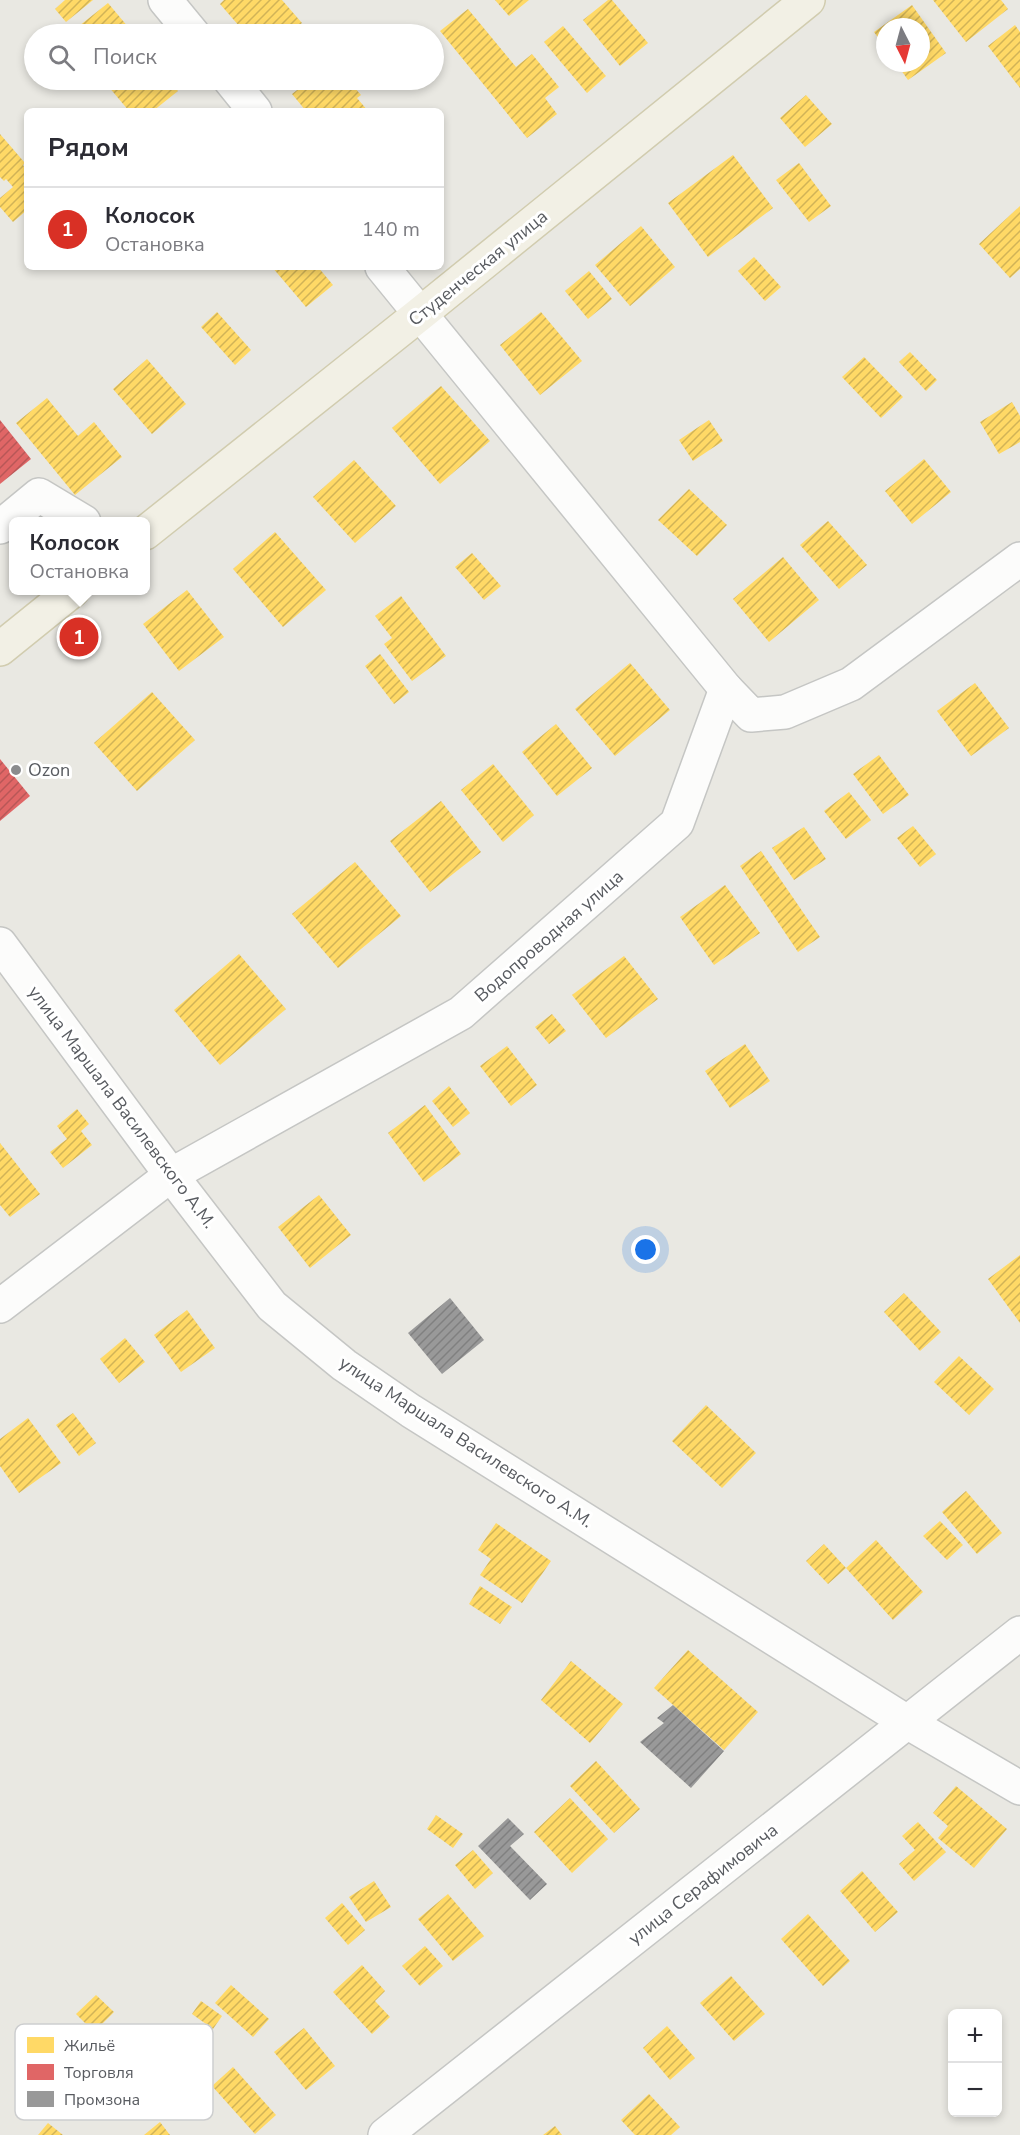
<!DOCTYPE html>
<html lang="ru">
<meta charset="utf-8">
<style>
body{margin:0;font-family:"Nunito Sans",sans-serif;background:#f2f2f3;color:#2b2b33}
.controls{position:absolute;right:18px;bottom:18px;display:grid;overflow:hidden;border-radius:9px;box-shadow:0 3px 9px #0003}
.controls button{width:54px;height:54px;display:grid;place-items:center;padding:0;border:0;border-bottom:2px solid #e1e1e2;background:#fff;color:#2b2b33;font:30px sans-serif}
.compass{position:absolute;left:876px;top:18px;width:54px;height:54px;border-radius:50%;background:#fff;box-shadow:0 3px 9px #0003;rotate:174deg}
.you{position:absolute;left:646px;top:1250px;width:21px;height:21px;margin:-15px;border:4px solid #fff;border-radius:50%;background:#1a73e8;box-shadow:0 0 0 9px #1a73e833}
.badge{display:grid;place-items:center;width:39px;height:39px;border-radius:50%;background:#d93025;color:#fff;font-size:20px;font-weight:700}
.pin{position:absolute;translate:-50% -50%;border:3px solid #fff;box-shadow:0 2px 6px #0006}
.popup{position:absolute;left:9px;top:517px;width:141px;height:78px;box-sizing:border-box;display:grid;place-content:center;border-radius:9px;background:#fff;filter:drop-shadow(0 2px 4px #0005);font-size:20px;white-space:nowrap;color:#7c7c81}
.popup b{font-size:22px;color:#2b2b33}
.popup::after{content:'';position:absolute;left:50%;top:100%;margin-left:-12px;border:12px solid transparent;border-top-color:#fff}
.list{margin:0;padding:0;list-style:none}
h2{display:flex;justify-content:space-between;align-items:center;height:78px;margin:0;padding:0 24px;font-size:26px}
h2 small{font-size:20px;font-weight:400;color:#7c7c81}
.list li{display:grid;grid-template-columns:39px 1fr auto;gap:18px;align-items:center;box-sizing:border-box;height:84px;padding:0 24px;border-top:2px solid #e1e1e2}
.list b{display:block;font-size:22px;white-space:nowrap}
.list p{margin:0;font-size:20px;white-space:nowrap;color:#7c7c81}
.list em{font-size:20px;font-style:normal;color:#7c7c81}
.icon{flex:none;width:33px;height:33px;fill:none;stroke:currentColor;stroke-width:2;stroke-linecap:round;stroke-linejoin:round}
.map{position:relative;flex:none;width:1020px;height:2135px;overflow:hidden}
.search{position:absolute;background:#fff;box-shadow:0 3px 9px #0003;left:24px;top:24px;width:420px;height:66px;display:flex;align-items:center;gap:15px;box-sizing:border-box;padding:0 21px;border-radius:33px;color:#7c7c81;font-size:22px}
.panel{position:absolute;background:#fff;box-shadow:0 3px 9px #0003;left:24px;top:108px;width:420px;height:162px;border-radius:9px}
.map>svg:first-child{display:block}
</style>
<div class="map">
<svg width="1020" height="2135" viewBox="0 0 1020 2135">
<defs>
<pattern id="homes-hatch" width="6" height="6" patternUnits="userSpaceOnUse" patternTransform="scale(1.5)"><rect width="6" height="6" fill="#ffd966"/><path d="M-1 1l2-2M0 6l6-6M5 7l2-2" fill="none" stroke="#d1b357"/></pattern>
<pattern id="shops-hatch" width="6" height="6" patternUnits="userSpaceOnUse" patternTransform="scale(1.5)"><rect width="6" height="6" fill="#e06666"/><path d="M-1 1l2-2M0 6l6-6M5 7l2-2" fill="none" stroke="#b85757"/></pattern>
<pattern id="industry-hatch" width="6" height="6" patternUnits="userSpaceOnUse" patternTransform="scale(1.5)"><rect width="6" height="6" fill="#999"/><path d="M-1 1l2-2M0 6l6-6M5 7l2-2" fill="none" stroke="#808080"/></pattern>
</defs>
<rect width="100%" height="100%" fill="#e9e8e2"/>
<g fill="url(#homes-hatch)">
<path d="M65 0H93L66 22 55 9Z"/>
<path d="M224 0H282L302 23 289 34H246L220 4Z"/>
<path d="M495 0H529L509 16Z"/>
<path d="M608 0H612L648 43 620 66 583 20Z"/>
<path d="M933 0H1001L1008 9 966 42Z"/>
<path d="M108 3 134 34H69Z"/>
<path d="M912 5 946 53 908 80 896 63H921V27H885V47L874 32Z"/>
<path d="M468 9 516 67 532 54 559 87 545 98 557 114 527 138 440 31Z"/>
<path d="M1015 25 1020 32V88L988 46Z"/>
<path d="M563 26 606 76 587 93 544 42Z"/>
<path d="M103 80H169L178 91 153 111H129Z"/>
<path d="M310 80H348L361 95 357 98 368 111H306L292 94Z"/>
<path d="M806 95 832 124 805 147 780 118Z"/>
<path d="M0 134 25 163 23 165 27 170V210L13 222 0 207V198L13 187 6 179 4 181 0 177Z"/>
<path d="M733 155 773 208 708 257 668 203Z"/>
<path d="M799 163 831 206 809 222 776 180Z"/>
<path d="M1020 206V269L1010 278 979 244Z"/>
<path d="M641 226 675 267 630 306 595 265Z"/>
<path d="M754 257 781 287 765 301 738 271Z"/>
<path d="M272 267H318L333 285 306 307Z"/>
<path d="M589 271 612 299 588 319 565 291Z"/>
<path d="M217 312 251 350 235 365 201 327Z"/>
<path d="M541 312 582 361 540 395 500 345Z"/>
<path d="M910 352 937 380 926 391 899 362Z"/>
<path d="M864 357 903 397 881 418 842 377Z"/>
<path d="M147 359 186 404 152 434 113 389Z"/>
<path d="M441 386 490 441 440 484 392 428Z"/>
<path d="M47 398 78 436 94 422 122 457 75 495 16 423Z"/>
<path d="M1012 402 1020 416V442L999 454 980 422Z"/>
<path d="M709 420 723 441 693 461 679 440Z"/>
<path d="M924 459 951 492 912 524 885 491Z"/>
<path d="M354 460 396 506 355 543 313 497Z"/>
<path d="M689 489 727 525 697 556 658 520Z"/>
<path d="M828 521 867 565 839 589 800 545Z"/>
<path d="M275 532 326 590 283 627 233 569Z"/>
<path d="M472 553 501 586 484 600 455 567Z"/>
<path d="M783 557 819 600 769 642 733 599Z"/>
<path d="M187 590 224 637 179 671 143 624Z"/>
<path d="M401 596 446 656 412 681 384 644 392 638 375 616Z"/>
<path d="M380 654 409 692 394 704 365 666Z"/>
<path d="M630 663 670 710 615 756 575 709Z"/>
<path d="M975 683 1009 728 971 756 937 711Z"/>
<path d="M152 692 195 740 137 791 94 743Z"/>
<path d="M556 724 592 768 557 796 522 752Z"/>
<path d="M879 755 909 795 883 814 853 774Z"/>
<path d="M493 764 534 815 503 842 461 790Z"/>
<path d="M849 792 871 820 846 839 824 811Z"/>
<path d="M441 801 481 852 430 892 390 841Z"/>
<path d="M913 826 936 854 920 867 897 838Z"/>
<path d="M804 827 826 859 794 880 772 848Z"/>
<path d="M761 851 820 937 798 952 740 866Z"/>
<path d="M355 862 401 916 338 968 292 914Z"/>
<path d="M725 885 760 933 714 965 680 917Z"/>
<path d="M239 954 286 1009 220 1065 174 1010Z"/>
<path d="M624 956 658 999 606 1038 572 995Z"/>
<path d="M552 1014 566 1031 549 1044 535 1027Z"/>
<path d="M745 1044 770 1081 730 1108 705 1071Z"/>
<path d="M507 1046 537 1085 511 1106 480 1066Z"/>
<path d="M449 1086 470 1113 453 1127 432 1101Z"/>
<path d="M425 1105 461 1154 424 1182 388 1133Z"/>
<path d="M77 1109 89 1124 81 1131 92 1145 63 1168 50 1152 67 1139 57 1126Z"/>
<path d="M0 1143 40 1194 10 1217 0 1205Z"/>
<path d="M319 1195 351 1235 310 1268 278 1227Z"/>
<path d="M1020 1255V1323L988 1279Z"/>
<path d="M904 1293 941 1332 920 1351 884 1312Z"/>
<path d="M187 1310 215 1348 181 1372 154 1335Z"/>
<path d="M125 1338 145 1362 119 1383 100 1359Z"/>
<path d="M959 1356 994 1389 969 1415 934 1382Z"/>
<path d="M706 1405 756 1453 722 1488 672 1441Z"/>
<path d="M73 1413 96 1443 79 1456 56 1425Z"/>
<path d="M28 1418 61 1463 19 1493 0 1466V1439Z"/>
<path d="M966 1491 1002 1533 977 1554 942 1512Z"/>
<path d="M940 1521 963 1545 947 1560 923 1536Z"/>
<path d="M496 1523 551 1561 522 1603 480 1575 491 1559 478 1550Z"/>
<path d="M876 1540 923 1592 893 1620 846 1568 828 1584 806 1561 824 1544 846 1568Z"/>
<path d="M480 1586 512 1607 500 1624 469 1604Z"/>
<path d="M688 1650 758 1712 724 1750 654 1688Z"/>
<path d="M571 1661 623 1704 590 1743 541 1700Z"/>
<path d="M596 1761 640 1809 614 1833 570 1786Z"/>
<path d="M956 1786 1007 1829 974 1868 938 1838 948 1826 933 1813Z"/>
<path d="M570 1798 608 1839 572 1873 534 1832Z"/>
<path d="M436 1815 463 1834 453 1848 427 1829Z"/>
<path d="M918 1822 946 1852 914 1881 899 1864 915 1850 902 1836Z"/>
<path d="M473 1850 493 1873 475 1889 455 1865Z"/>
<path d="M862 1871 898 1912 875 1932 840 1891Z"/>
<path d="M374 1881 391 1907 366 1922 349 1897Z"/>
<path d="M448 1894 484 1936 453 1961 418 1919Z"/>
<path d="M342 1903 365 1930 348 1945 325 1918Z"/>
<path d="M808 1914 850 1961 823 1986 781 1939Z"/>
<path d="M425 1946 443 1966 420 1986 402 1966Z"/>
<path d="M362 1965 385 1991 375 2001 390 2017 372 2034 333 1992Z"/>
<path d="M731 1976 765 2014 734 2041 700 2003Z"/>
<path d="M231 1985 269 2019 253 2037 215 2003Z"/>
<path d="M96 1995 114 2012 94 2032 76 2014Z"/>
<path d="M201 2001 222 2016 213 2029 192 2014Z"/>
<path d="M667 2026 695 2058 670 2080 643 2048Z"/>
<path d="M304 2028 335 2066 306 2090 274 2052Z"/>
<path d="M101 2041 135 2071 115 2092 81 2063Z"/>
<path d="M233 2067 276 2115 255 2134 212 2086Z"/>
<path d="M649 2094 680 2127 671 2135H635L621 2120Z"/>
<path d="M160 2122 170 2135H144Z"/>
<path d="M48 2123 63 2135H38Z"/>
<path d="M555 2126 562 2135H543Z"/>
</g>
<g fill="url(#shops-hatch)">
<path d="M0 420 31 459 0 484Z"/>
<path d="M0 759 30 796 0 821Z"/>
</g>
<g fill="url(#industry-hatch)">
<path d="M450 1298 484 1340 442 1374 408 1333Z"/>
<path d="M673 1705 724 1751 691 1788 640 1742 664 1723 657 1718Z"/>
<path d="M508 1818 524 1834 510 1846 547 1884 530 1900 478 1846Z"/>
</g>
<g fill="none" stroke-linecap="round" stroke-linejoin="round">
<defs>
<g id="minor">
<path d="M165 0 193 34"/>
<path d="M230 80 255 111"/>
<path d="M382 267 726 689"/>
<path d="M0 527 39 495 84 522"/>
<path d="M0 944 171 1175 272 1306 344 1365 411 1411 907 1722 1020 1788"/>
<path d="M0 1306 171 1175 461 1013 677 823 726 689 751 715 785 712 851 684 1020 559"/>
<path d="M385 2135 1020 1633"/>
</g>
<g id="major">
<path d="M145 533 420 314 808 0"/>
<path d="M0 649 73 590"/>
</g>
</defs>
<use href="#minor" stroke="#c5c6c4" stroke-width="36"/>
<use href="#major" stroke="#d1ccaf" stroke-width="36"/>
<use href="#minor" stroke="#fcfcfb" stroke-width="33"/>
<use href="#major" stroke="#f2f0e5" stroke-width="33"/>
</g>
<circle fill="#8b8c8e" stroke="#fff" stroke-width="2" cx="16" cy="770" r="6"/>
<g text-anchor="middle" stroke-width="6" stroke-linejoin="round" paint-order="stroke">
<g font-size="18" fill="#585b60" stroke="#fff">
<text transform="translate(478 268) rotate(-39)" y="6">Студенческая улица</text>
<text transform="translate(549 936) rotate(-41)" y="6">Водопроводная улица</text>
<text transform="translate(122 1107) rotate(53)" y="6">улица Маршала Василевского А.М.</text>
<text transform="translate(466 1442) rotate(33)" y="6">улица Маршала Василевского А.М.</text>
<text transform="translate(703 1884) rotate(-38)" y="6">улица Серафимовича</text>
</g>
<g font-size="18" fill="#585b60" stroke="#fff" text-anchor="start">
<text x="28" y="776">Ozon</text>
</g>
</g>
<rect x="15" y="2024" width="198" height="96" rx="9" fill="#fff" stroke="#cdcecf" stroke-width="1.5"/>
<rect x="27" y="2037" width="27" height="16" fill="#ffd966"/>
<rect x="27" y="2064" width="27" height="16" fill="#e06666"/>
<rect x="27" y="2091" width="27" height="16" fill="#999"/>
<g font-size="16" fill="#585b60">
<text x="64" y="2051">Жильё</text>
<text x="64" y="2078">Торговля</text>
<text x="64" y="2105">Промзона</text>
</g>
</svg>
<div class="controls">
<button>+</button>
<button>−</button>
</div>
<svg class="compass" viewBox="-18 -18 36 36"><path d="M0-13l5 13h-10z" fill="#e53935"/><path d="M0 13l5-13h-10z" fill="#7c7c81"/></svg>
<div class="you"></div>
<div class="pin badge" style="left:79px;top:637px">1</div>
<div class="popup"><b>Колосок</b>Остановка</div>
<div class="search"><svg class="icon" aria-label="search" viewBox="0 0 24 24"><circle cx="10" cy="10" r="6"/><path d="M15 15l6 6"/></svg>Поиск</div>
<section class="panel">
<h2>Рядом<small></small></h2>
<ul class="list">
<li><span class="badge">1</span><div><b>Колосок</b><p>Остановка</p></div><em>140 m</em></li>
</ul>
</section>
</div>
